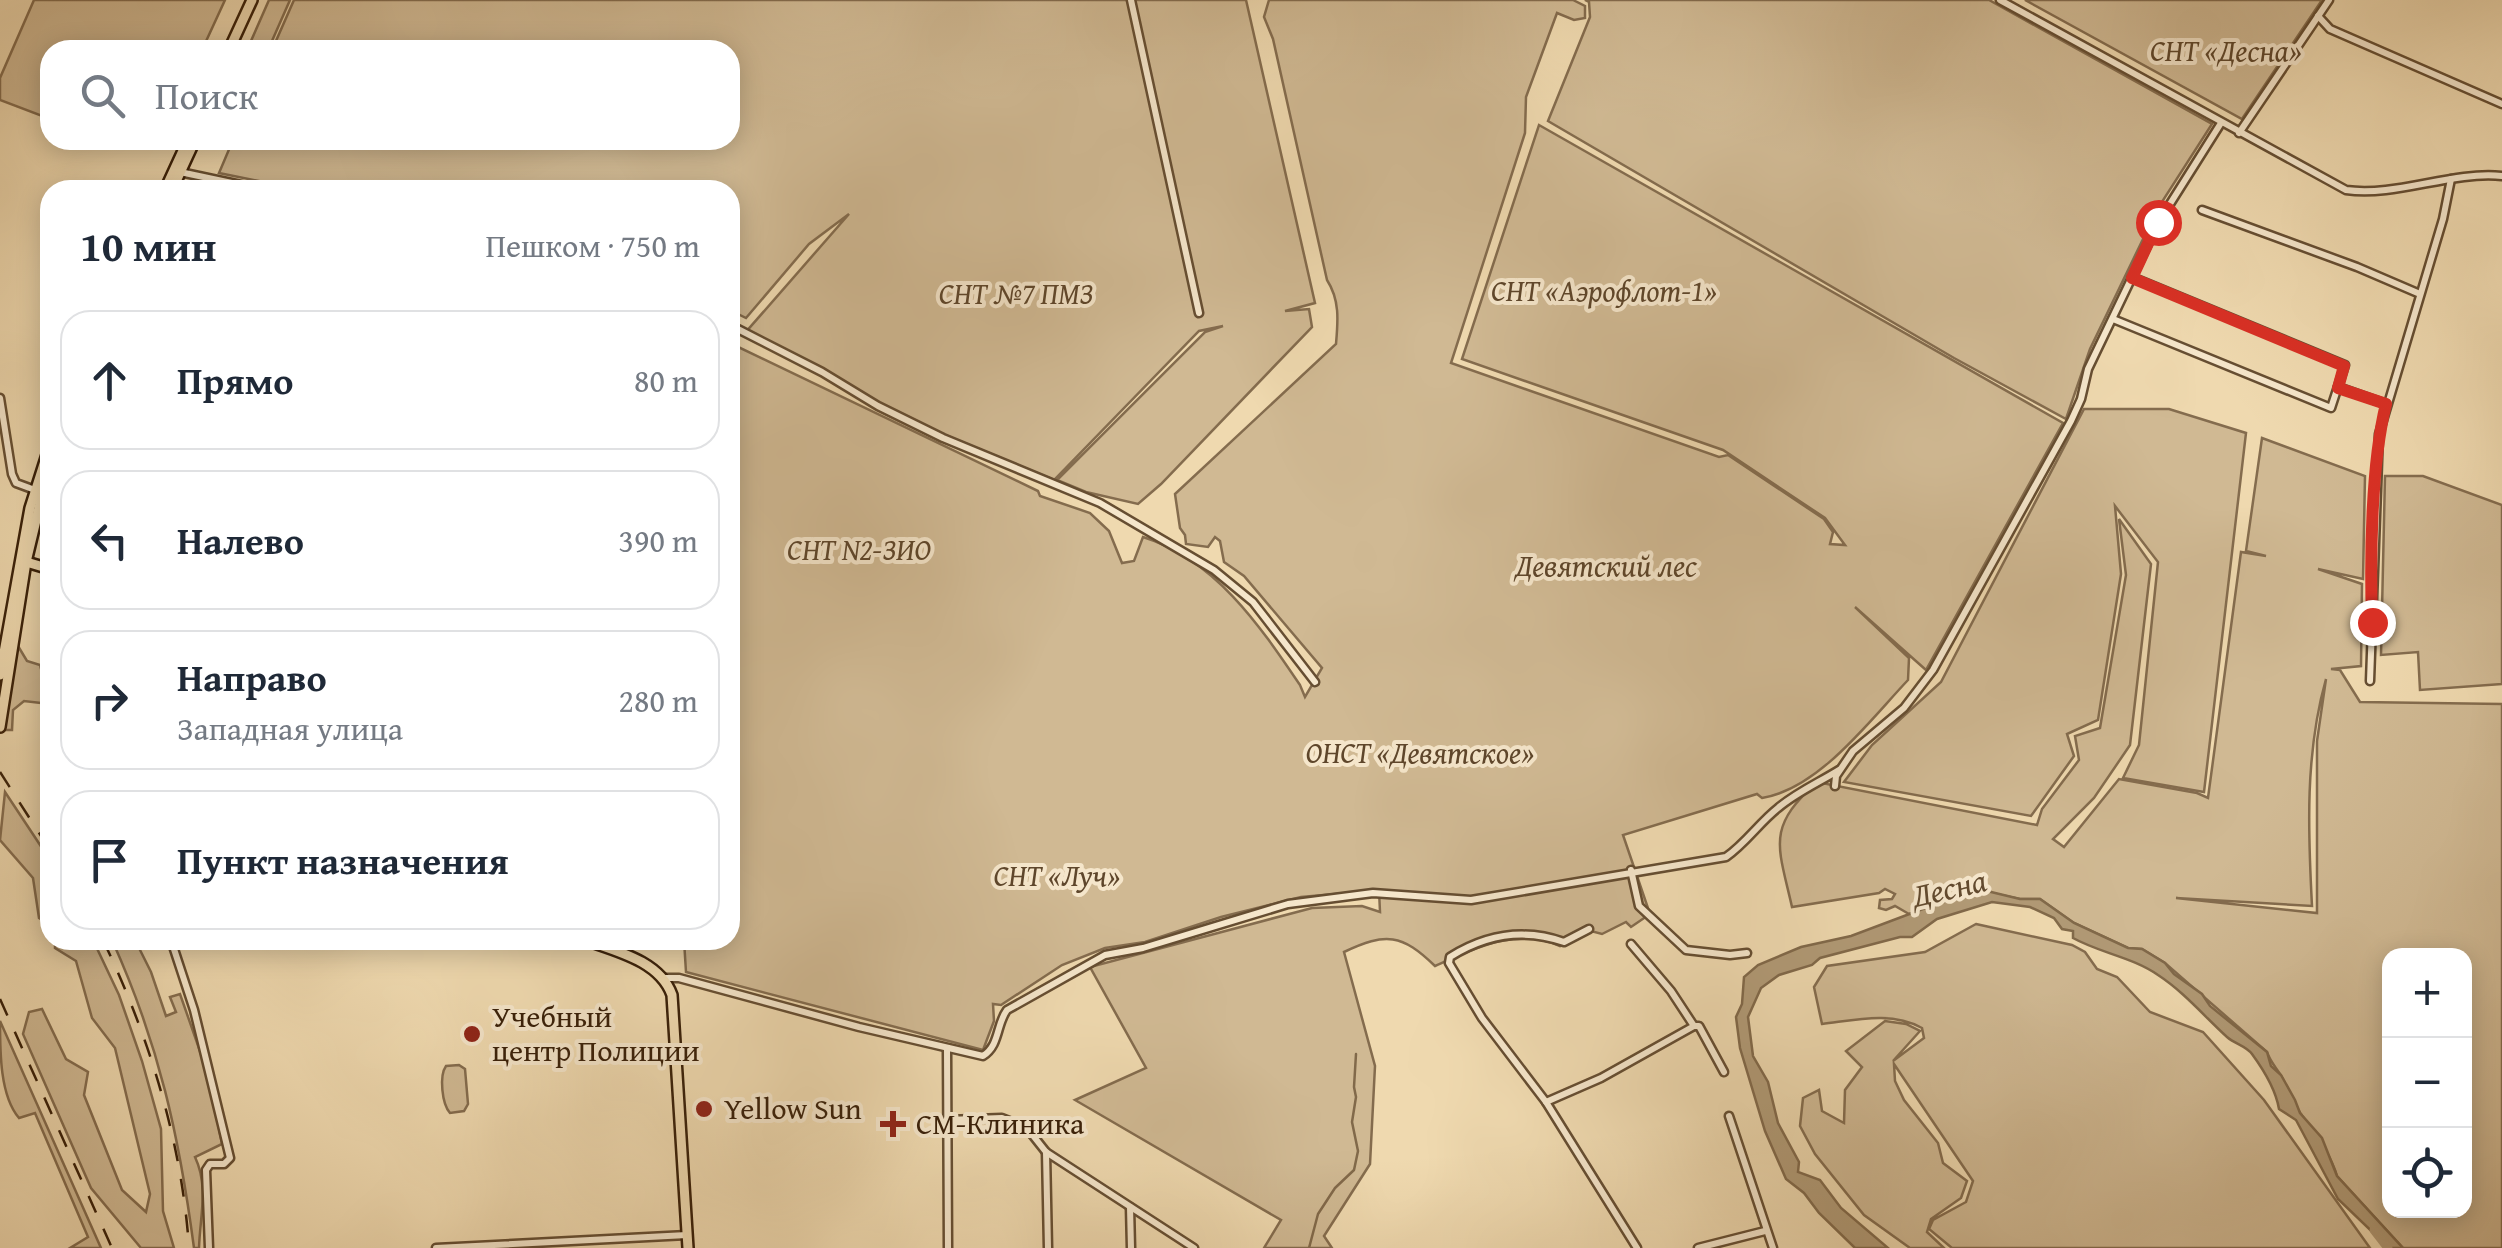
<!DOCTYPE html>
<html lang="ru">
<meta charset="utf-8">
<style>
body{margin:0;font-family:"Gentium Book Plus",serif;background:#f6f6f7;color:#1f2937}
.controls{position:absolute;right:30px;bottom:30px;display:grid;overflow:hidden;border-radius:20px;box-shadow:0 5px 25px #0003}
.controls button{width:90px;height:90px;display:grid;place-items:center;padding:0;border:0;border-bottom:2px solid #e0e1e3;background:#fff;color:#1f2937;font:50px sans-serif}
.stop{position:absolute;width:30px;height:30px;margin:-22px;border:8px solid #d93025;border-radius:50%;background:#fff}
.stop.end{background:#d93025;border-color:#fff;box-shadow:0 2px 10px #0008}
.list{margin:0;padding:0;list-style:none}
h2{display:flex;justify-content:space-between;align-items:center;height:130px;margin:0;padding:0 40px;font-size:42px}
h2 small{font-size:32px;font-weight:400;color:#747a83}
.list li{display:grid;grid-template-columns:65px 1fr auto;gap:30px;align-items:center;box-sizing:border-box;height:140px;margin:0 20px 20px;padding:0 20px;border:2px solid #e0e1e3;border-radius:30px}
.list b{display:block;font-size:38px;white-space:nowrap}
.list p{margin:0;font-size:32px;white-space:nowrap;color:#747a83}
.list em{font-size:32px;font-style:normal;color:#747a83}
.icon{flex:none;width:55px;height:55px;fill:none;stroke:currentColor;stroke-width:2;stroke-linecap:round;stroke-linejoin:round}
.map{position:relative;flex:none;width:2502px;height:1248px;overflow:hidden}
.search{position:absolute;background:#fff;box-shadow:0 5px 25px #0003;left:40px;top:40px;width:700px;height:110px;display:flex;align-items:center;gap:25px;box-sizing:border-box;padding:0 35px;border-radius:30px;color:#747a83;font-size:38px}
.panel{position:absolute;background:#fff;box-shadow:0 5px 25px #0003;left:40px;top:180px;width:700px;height:770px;border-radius:30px}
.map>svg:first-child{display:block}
</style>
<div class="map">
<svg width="2502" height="1248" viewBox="0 0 2502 1248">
<rect width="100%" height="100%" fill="#efd9af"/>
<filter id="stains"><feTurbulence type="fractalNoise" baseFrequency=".002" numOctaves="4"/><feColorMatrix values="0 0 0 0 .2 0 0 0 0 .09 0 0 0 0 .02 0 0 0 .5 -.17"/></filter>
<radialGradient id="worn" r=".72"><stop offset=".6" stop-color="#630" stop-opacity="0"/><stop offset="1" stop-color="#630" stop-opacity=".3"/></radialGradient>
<g fill="#d0b993" stroke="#846c4e" stroke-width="2.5" fill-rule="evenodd">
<path d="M34 0H225L202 50H50V119L0 100V78Z"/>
<path d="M269 0H290L268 50H247Z"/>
<path d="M294 0H1246L1315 303 1285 311 1309 309 1312 327 1161 484 1138 504 1086 492 1057 480 1205 332 1223 326 1199 331 1054 480 899 416 745 333 849 214 809 244 746 318 730 310V190H303L219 173 233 140H730V50H272Z"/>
<path d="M1269 0H1573L1585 6V18L1574 20 1557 13 1526 97 1525 133 1451 363 1719 457 1728 455 1824 519 1833 532 1830 544 1845 545 1825 518 1723 450 1462 359 1539 125 2063 423 1926 670 1855 607 1909 658 1908 680C1870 720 1819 789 1762 798L1757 794 1623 835 1650 914 1631 927 1626 922 1602 934 1591 931 1560 946C1517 927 1475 948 1435 966 1402 934 1386 932 1344 952L1375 1066 1370 1164 1324 1236 1332 1248H1264L1281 1220 1075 1100 1146 1068 1090 967 1312 908 1362 906 1380 912 1379 890 1301 897 1221 917 1145 942 1105 948 1062 965 1001 1005 993 1004 994 1021 983 1050 686 972 684 940H730V343L1038 491 1040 496 1090 513 1109 531 1122 563 1134 561 1143 537C1215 559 1260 626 1300 685L1305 697 1322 668 1244 576 1224 562 1220 541 1215 537 1208 547 1186 544 1185 535 1180 528 1175 494 1336 344C1338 321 1340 300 1327 280L1273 39 1264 17Z"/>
<path d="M1585 0H1989L2212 124 2158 208 2090 349 2066 419 1954 358 1548 121 1590 17 1589 2Z"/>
<path d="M2025 0H2322L2242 119Z"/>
<path d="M2084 409H2169L2246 433 2204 792 2123 778 2139 745 2158 562 2115 506 2121 574 2098 720 2067 734 2074 756 2031 816 1844 782 1872 745 1941 682Z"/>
<path d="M2262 438 2365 476 2363 579 2318 569 2362 584 2361 666 2331 669 2340 670 2360 702 2502 704V1248H2403L2337 1176C2330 1152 2314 1134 2301 1114 2295 1106 2288 1089 2283 1079 2278 1069 2271 1064 2267 1052L2165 963 2142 949 2128 948 2074 923 2040 899H2020L1987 892 1909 914 1895 906 1886 910 1879 908 1880 900 1892 899 1895 894 1885 889 1879 893 1792 907C1778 845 1766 828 1817 782L2037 825 2042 809 2079 760 2075 736 2100 728 2126 575 2119 519 2151 564 2130 745 2094 798 2053 839 2064 847 2119 779 2197 793 2208 798 2241 552 2266 556 2246 551ZM2326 679 2317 741V913L2176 898 2312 906C2308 831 2305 753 2326 679ZM2390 956H2464V1210H2390Z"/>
<path d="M2385 476H2423L2502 505V684L2420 690 2418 652 2381 655Z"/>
<path d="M18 646 27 661 40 665 50 704 24 701 13 710 12 730H3L15 647Z"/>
<path d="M5 792 50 860V925L39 918 33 878 0 840Z"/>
<path d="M1976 924 2072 945 2085 952 2097 969 2117 977 2150 1012 2203 1032 2264 1100 2370 1248H1952L1929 1229 1933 1220 1966 1202 1973 1181 1894 1064 1895 1081 1904 1100 1938 1143 1943 1163 1967 1181 1961 1198 1931 1219 1927 1232 1944 1248H1910L1864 1215 1815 1154 1800 1126 1803 1098 1819 1090 1822 1111 1844 1123 1845 1090 1862 1067 1846 1051 1885 1021 1906 1024 1920 1031 1893 1061 1924 1038 1922 1028C1891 1011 1856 1020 1822 1024L1814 987 1827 966 1925 952Z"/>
<path d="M55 940H93L119 995 142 1061 161 1129 163 1211 174 1248H141L91 1188 23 1034 29 1012 42 1009 66 1059 88 1072 84 1095 122 1190 146 1212 150 1194 115 1048 92 1018 76 961 55 948Z"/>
<path d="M112 940H135L151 972 166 1016 176 1012 170 997 180 994 209 1077 222 1144 195 1157C209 1187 200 1215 199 1248H194C179 1135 159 1044 112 940Z"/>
<path d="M0 1021 101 1248H70L88 1237 35 1113 19 1118C0 1096 0 1052 0 1021Z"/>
<path d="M459 1065 465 1069 468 1104 464 1111 450 1113C442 1104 439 1076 446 1066Z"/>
</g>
<path fill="#b19a76" stroke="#81694a" stroke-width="2.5" d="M1987 891 2020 899H2040L2074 923 2128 948 2142 949 2165 963 2174 974 2202 994 2210 1006 2267 1052 2271 1066 2281 1075 2295 1100 2300 1113 2322 1138 2337 1176 2403 1248H2389L2338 1199 2296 1120 2279 1109C2276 1091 2263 1069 2252 1054 2246 1046 2235 1044 2227 1037 2204 1016 2184 992 2158 975 2132 957 2100 953 2073 938V931L2062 929 2054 918 2030 907 1992 902 1937 919 1912 937H1900L1820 958 1812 965 1779 975 1761 988 1748 1017 1753 1056 1768 1082 1778 1123 1799 1162 1798 1172 1820 1180 1841 1208 1888 1248H1855L1819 1213 1804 1193 1786 1179 1765 1131 1740 1048 1736 1017 1742 1004 1744 977 1758 965 1801 947 1851 936 1936 904Z"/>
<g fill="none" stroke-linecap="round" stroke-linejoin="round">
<path stroke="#81694a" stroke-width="2.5" d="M1309 1248 1318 1214 1335 1188 1354 1170 1358 1151 1352 1122 1356 1097 1354 1087 1356 1054"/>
<path stroke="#b19a76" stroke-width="9" d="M2374 1230 2388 1248"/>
<defs>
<g id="minor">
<path d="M1131 0 1199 313"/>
<path d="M2000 0 2346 190C2397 197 2450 171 2502 176"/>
<path d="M2318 16 2330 29 2502 104"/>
<path d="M2239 133 2329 0"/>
<path d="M180 172 265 190"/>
<path d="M2202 210 2357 267 2420 294"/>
<path d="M2113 319 2331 408 2345 365 2132 277"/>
<path d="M730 325 822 372 878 406 943 438 1100 503 1214 570 1253 602 1315 682"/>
<path d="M2338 387 2386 404"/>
<path d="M0 398 12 474 16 483 35 490"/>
<path d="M2370 681 2379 434 2443 219 2451 179"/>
<path d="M1835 786 1836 776 1853 751 1904 708 1933 670 2071 421 2081 399 2088 369 2158 223 2221 123"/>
<path d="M1631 870 1639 906 1686 950 1730 955 1747 953"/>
<path d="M171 940 194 1010 230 1158 224 1164H210L206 1170 209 1248"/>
<path d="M1631 944 1671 991 1694 1026 1601 1078 1546 1102 1637 1248"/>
<path d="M663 978H679L859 1027 983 1056C1000 1045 996 1025 1007 1010L1105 955 1143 948 1288 904 1373 893 1471 900 1726 857C1746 843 1759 823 1778 808 1797 792 1818 783 1839 770"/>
<path d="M1694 1026H1699L1724 1072"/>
<path d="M947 1049 948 1248"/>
<path d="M1546 1102 1482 1018 1449 963 1450 957C1485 935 1524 928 1564 942L1589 929"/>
<path d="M1729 1116 1773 1248"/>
<path d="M947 1120 1002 1118 1027 1128 1046 1152 1194 1248"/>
<path d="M1046 1152 1048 1248"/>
<path d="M1130 1207 1131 1248"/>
<path d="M436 1248 687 1235"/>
<path d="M1698 1248 1765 1231"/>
</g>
<g id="major">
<path d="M229 50 252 0"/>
<path d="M165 190 188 140"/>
<path d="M172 190 195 140"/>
<path d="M23 561 50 569"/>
<path d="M50 631V680"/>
<path d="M0 675 30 508 50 445"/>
<path d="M0 727 26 562 50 462"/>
<path d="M585 940C616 951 660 961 672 995L688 1248"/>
</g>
</defs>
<use href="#minor" stroke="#664e32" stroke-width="11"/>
<use href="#major" stroke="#381f08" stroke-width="14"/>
<use href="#minor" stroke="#f5e6cb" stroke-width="6"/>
<use href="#major" stroke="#efd9af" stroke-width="9"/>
<g stroke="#381f08" stroke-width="2.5" stroke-dasharray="18 18" stroke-linecap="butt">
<path d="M0 772 50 850"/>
<path d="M103 940C149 1036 182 1142 189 1248"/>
<path d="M0 999 112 1248"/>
</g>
</g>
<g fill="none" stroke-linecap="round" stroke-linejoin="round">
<path stroke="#d93025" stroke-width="12" d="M2158 222 2132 278 2344 366 2338 388 2386 404C2371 465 2370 558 2372 622"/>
</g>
<g fill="#8f2418" stroke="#f5e6cb" stroke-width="4">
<circle cx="472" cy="1034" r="10"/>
<circle cx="704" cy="1109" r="10"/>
<path d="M888 1109h10v10h10v10h-10v10h-10v-10h-10v-10h10z"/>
</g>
<g text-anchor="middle" stroke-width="8" stroke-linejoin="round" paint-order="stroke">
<g font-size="30" font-style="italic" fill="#5e462b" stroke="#f5e6cb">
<text x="2226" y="61">СНТ «Десна»</text>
<text x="1604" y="301">СНТ «Аэрофлот-1»</text>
<text x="1016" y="304">СНТ №7 ПМЗ</text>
<text x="859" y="560">СНТ N2-ЗИО</text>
<text x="1606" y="576">Девятский лес</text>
<text x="1420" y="763">ОНСТ «Девятское»</text>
<text x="1057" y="886">СНТ «Луч»</text>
</g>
<g font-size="30" fill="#381f08" stroke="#f5e6cb" text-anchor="start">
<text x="492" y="1027">Учебный<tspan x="492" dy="34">центр Полиции</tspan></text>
<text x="724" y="1119">Yellow Sun</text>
<text x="916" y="1134">СМ-Клиника</text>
</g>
<g font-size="32" font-style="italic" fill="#624a2e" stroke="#f5e6cb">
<text transform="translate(1949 888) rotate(-13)" y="11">Десна</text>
</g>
</g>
<rect width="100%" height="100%" filter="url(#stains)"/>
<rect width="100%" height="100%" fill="url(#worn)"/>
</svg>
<div class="controls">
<button>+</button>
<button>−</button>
<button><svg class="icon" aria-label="locate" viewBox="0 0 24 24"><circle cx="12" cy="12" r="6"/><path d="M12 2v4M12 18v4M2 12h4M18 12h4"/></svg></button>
</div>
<div class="stop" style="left:2158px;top:222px"></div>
<div class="stop end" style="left:2372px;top:622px"></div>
<div class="search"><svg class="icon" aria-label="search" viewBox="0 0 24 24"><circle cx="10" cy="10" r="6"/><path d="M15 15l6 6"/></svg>Поиск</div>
<section class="panel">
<h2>10 мин<small>Пешком · 750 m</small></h2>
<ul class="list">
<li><svg class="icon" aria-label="ahead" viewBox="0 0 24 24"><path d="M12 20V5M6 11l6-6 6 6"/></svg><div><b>Прямо</b></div><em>80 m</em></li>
<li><svg class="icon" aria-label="left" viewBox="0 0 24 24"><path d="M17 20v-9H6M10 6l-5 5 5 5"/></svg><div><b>Налево</b></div><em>390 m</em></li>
<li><svg class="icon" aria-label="right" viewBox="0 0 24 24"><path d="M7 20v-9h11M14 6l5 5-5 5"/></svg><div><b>Направо</b><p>Западная улица</p></div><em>280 m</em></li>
<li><svg class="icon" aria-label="arrive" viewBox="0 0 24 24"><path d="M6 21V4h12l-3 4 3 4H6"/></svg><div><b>Пункт назначения</b></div></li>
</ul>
</section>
</div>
